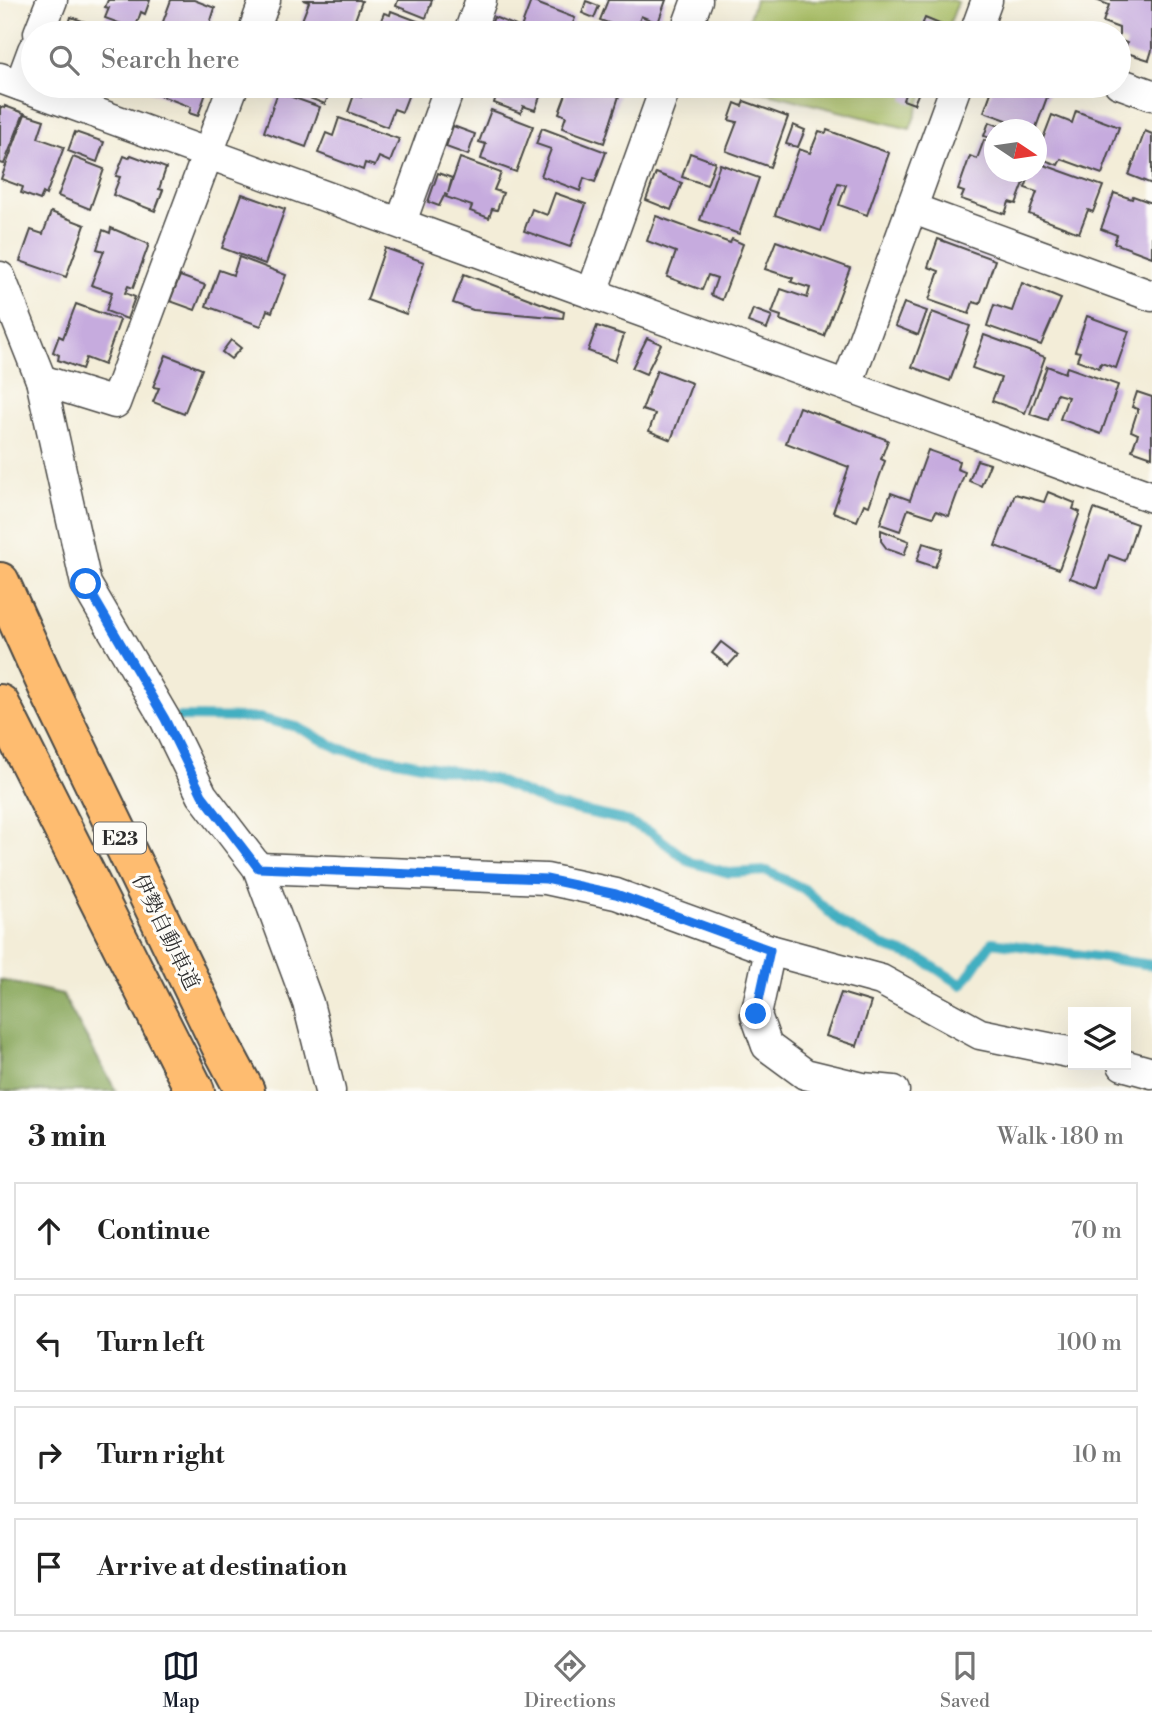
<!DOCTYPE html>
<meta charset="utf-8">
<style>
body{margin:0;font-family:"Libre Bodoni","Noto Serif JP",serif;background:#f2f2f2;color:#222}
.controls{position:absolute;right:21px;bottom:21px;display:grid;overflow:hidden;border-radius:0px;box-shadow:0 7px 28px #0002}
.controls button{width:63px;height:63px;display:grid;place-items:center;padding:0;border:0;border-bottom:2px solid #e0e0e0;background:#fff;color:#222;font:35px sans-serif}
.compass{position:absolute;left:984px;top:119px;width:63px;height:63px;border-radius:50%;background:#fff;box-shadow:0 7px 28px #0002;rotate:103deg}
.stop{position:absolute;width:21px;height:21px;margin:-16px;border:5px solid #1a73e8;border-radius:50%;background:#fff}
.stop.end{background:#1a73e8;border-color:#fff;box-shadow:0 2px 7px #0008}
.list{margin:0;padding:0;list-style:none}
h2{display:flex;justify-content:space-between;align-items:center;height:91px;margin:0;padding:0 28px;font-size:30px}
h2 small{font-size:23px;font-weight:400;color:#767676}
.list li{display:grid;grid-template-columns:46px 1fr auto;gap:21px;align-items:center;box-sizing:border-box;height:98px;margin:0 14px 14px;padding:0 14px;border:2px solid #e0e0e0;border-radius:0px}
.list b{display:block;font-size:26px;white-space:nowrap}
.list em{font-size:23px;font-style:normal;color:#767676}
.icon{flex:none;width:38px;height:38px;fill:none;stroke:currentColor;stroke-width:2;stroke-linecap:round;stroke-linejoin:round}
.map{position:relative;flex:none;width:1152px;height:1091px;overflow:hidden}
.search{position:absolute;background:#fff;box-shadow:0 7px 28px #0002;left:21px;right:21px;top:21px;height:77px;display:flex;align-items:center;gap:18px;box-sizing:border-box;padding:0 24px;border-radius:38px;color:#767676;font-size:26px}
.sheet{height:539px;background:#fff}
nav{display:flex;justify-content:space-around;align-items:center;box-sizing:border-box;height:98px;border-top:2px solid #e0e0e0;background:#fff;font-size:19px;color:#767676}
nav a{display:grid;justify-items:center;gap:4px}
nav .on{color:#111827}
.map>svg:first-child{display:block}
</style>
<div class="map">
<svg width="1152" height="1091" viewBox="0 0 1152 1091">
<rect width="100%" height="100%" fill="#fdfcf7"/>
<filter id="ink" filterUnits="userSpaceOnUse"><feTurbulence type="fractalNoise" baseFrequency=".0143" numOctaves="2"/><feDisplacementMap in="SourceGraphic" scale="14" xChannelSelector="R" yChannelSelector="G"/><feConvolveMatrix kernelMatrix="1 2 1 2 8 2 1 2 1" color-interpolation-filters="sRGB"/></filter>
<filter id="wash" filterUnits="userSpaceOnUse"><feTurbulence type="fractalNoise" baseFrequency=".00686" numOctaves="4" result="noise"/><feDisplacementMap in="SourceGraphic" scale="28" xChannelSelector="R" yChannelSelector="G"/><feGaussianBlur stdDeviation="1.57" result="paint"/><feColorMatrix in="noise" values="0 0 0 0 0 0 0 0 0 0 0 0 0 0 0 0 0 1.4 0 .05"/><feComposite in="paint" operator="in"/></filter>
<g filter="url(#wash)">
<rect width="100%" height="100%" fill="#f3edd8"/>
<g fill="#a8be63" stroke="#6a7447" stroke-width="2">
<path d="M755 0H951L958 2 946 33H744Z"/>
<path d="M740 86H926L910 129Z"/>
</g>
<path fill="#86a559" stroke="#586842" stroke-width="2" d="M0 980 62 994 116 1091H0Z"/>
<g fill="none" stroke-linecap="round" stroke-linejoin="round">
<path stroke="#43afc1" stroke-width="10" d="M180 717 259 718 297 727 340 749 493 779 551 804 623 820 652 833 690 862 729 873 767 871 804 889 842 924 888 948 921 959 962 985 992 942 1152 965"/>
</g>
<g id="blocks">
<g fill="#c6abde">
<path d="M108 0H150L145 14 141 12 135 29 105 18 109 8 105 7Z"/>
<path d="M171 0H194L215 8 210 24 215 26 212 33H164L165 31 160 30Z"/>
<path d="M303 0H359L362 1 350 33H297L309 2Z"/>
<path d="M398 0H432L426 18 396 6Z"/>
<path d="M608 0H666L658 23 641 16 635 33 600 20Z"/>
<path d="M1096 0H1152V50L1149 60 1124 52 1127 43 1119 40V28L1103 22 1109 5Z"/>
<path d="M531 1 575 18 569 33H519Z"/>
<path d="M586 1 599 6 594 18 582 13Z"/>
<path d="M391 11 420 22 416 30 423 33H376L384 13 390 15Z"/>
<path d="M71 17 116 33H66Z"/>
<path d="M494 17 516 26 513 33H487Z"/>
<path d="M925 18 947 27 945 33 919 32Z"/>
<path d="M597 25 619 33H594Z"/>
<path d="M135 86H204L201 92 206 93 198 116 189 113 191 107Z"/>
<path d="M289 86H332L325 104 288 90Z"/>
<path d="M365 86H412L402 112 394 109 387 127 348 112 354 95 361 97Z"/>
<path d="M486 86H544L535 110 523 106 521 113 494 103 496 96 484 91Z"/>
<path d="M569 86H591L619 96 604 143 562 128 566 116 559 113Z"/>
<path d="M908 86 921 87 914 104 903 100Z"/>
<path d="M998 86H1041L1050 89 1035 130 984 112 993 87 997 89Z"/>
<path d="M278 92 320 107 306 147 264 132Z"/>
<path d="M744 101 788 117 770 167 726 151 737 122 729 120 735 103 742 106Z"/>
<path d="M5 106 24 113 4 164 0 163V107L5 108Z"/>
<path d="M491 110 533 126 516 172 481 159 486 144 479 142Z"/>
<path d="M1076 111 1119 127 1102 174 1061 159 1058 165 1036 157 1052 115 1072 123Z"/>
<path d="M25 114 44 120 38 138 64 147 46 195 43 193 40 200 21 193 23 187 1 179Z"/>
<path d="M339 118 399 139 390 162 379 157 375 166 365 163 363 170 318 153 326 133 333 136Z"/>
<path d="M989 122 1008 129V130H995V140L984 136Z"/>
<path d="M793 125 805 130 798 147 786 144Z"/>
<path d="M453 126 475 134 468 155 446 147Z"/>
<path d="M542 128 606 152 595 182 584 178 580 191 541 176 551 149 536 144Z"/>
<path d="M827 130 889 153 867 215 839 205 846 185 838 183 821 231 775 215 799 149 810 153 819 131 826 133Z"/>
<path d="M1145 131 1152 134V184L1129 175Z"/>
<path d="M75 132 104 142 97 162 68 151Z"/>
<path d="M984 140 995 144V172H1028L1016 204 1009 202 1005 214 961 199 964 192 958 190 970 156 977 159Z"/>
<path d="M690 153 715 162 707 185 682 177Z"/>
<path d="M131 155 166 168 159 189 163 190 155 211 113 195 120 177 116 176 124 156 129 158Z"/>
<path d="M73 157 104 169 90 209 58 196Z"/>
<path d="M460 158 501 173 494 190 503 193 497 210 492 209 489 218 470 211 472 206 446 197 447 195 445 194 439 206 428 202 438 173 452 178 448 193Z"/>
<path d="M1036 162 1103 186 1093 212 1088 210 1079 233 1029 214 1037 192 1025 188 1031 172H1036Z"/>
<path d="M720 164 759 178 739 234 700 220Z"/>
<path d="M656 173 682 183 671 210 646 200Z"/>
<path d="M555 193 586 204 570 247 524 231 532 209 547 215Z"/>
<path d="M1114 193 1132 199 1133 196 1152 203V257L1114 243 1117 235 1101 229Z"/>
<path d="M242 194 285 209 265 264 222 248Z"/>
<path d="M51 212 85 225 66 277 20 261 31 230 43 234Z"/>
<path d="M656 216 730 243 732 239 743 244 722 300 711 295 717 278 708 275 702 290 667 277 676 252 647 241Z"/>
<path d="M111 228 149 244 133 288 128 286 125 293 135 297 127 319 106 311 112 292 91 285 104 251 97 249 103 230 110 233Z"/>
<path d="M938 239 995 260 980 304 973 302 969 314 929 300 939 271 928 267Z"/>
<path d="M776 241 850 268 824 336 780 320 781 316 772 313 781 289 807 298 810 288 791 282 793 278 765 269Z"/>
<path d="M385 248 424 262 406 314 367 300Z"/>
<path d="M239 257 286 275 272 312 267 310 261 326 206 306 219 270 233 275Z"/>
<path d="M464 274 564 312 563 318 473 310 453 303Z"/>
<path d="M180 276 205 285 195 310 170 301Z"/>
<path d="M1022 283 1061 299 1041 345 987 326 994 305 1012 311Z"/>
<path d="M904 303 927 311 918 335 895 326Z"/>
<path d="M76 304 120 320 104 365 86 358 82 369 58 360 59 355 53 352 59 336 63 338Z"/>
<path d="M753 309 772 316 767 329 748 322Z"/>
<path d="M932 312 970 326 950 381 912 367Z"/>
<path d="M1087 316 1129 331 1116 368 1101 363 1099 368 1077 360 1080 352 1075 351Z"/>
<path d="M597 326 624 335 615 361 588 351Z"/>
<path d="M984 335 1045 357 1025 413 992 401 1001 378 972 368Z"/>
<path d="M647 338 661 344 646 374 632 368Z"/>
<path d="M231 340 241 348 231 359 222 352Z"/>
<path d="M166 355 202 369 184 414 153 402 159 388 153 387Z"/>
<path d="M1047 366 1065 373 1067 367 1118 385 1101 434 1060 419 1068 397 1057 394 1048 420 1030 414Z"/>
<path d="M657 370 692 383 671 440 649 431 655 414 642 410Z"/>
<path d="M1137 392 1152 397V457L1132 450 1138 434 1131 431 1138 409 1132 407Z"/>
<path d="M799 407 888 440 881 459 885 461 869 506 864 504 857 521 833 512 849 467 786 443Z"/>
<path d="M928 450 959 461 957 469 965 472 949 516 936 511 933 517 908 509 900 531 880 524 891 493 910 500Z"/>
<path d="M977 460 990 464 981 486 969 481Z"/>
<path d="M1048 492 1075 503 1073 509 1080 512 1059 569 995 546 1015 494 1044 502Z"/>
<path d="M1094 509 1137 524 1125 561 1109 555 1098 588 1070 578Z"/>
<path d="M881 530 909 541 904 555 887 549 881 541Z"/>
<path d="M923 543 942 549 935 567 917 561Z"/>
<path d="M721 642 738 655 728 666 712 653Z"/>
<path d="M841 993 871 1002 857 1046 826 1036Z"/>
</g>
</g>
</g>
<g filter="url(#ink)">
<use href="#blocks" fill-opacity="0" stroke="#494845" stroke-width="2"/>
<g fill="none" stroke-linecap="round" stroke-linejoin="round">
<defs>
<g id="minor">
<path d="M39 33 52 0"/>
<path d="M253 33 265 0"/>
<path d="M469 33 481 0"/>
<path d="M685 33 697 0"/>
<path d="M975 33 987 0"/>
<path d="M0 78 1152 497"/>
<path d="M1119 83 1152 95"/>
<path d="M20 85 33 50"/>
<path d="M911 208 1152 296"/>
<path d="M401 222 450 86"/>
<path d="M0 277 41 380 86 584 165 719 202 795 258 868 308 1003 330 1091"/>
<path d="M592 292 666 86"/>
<path d="M41 380 115 403 233 86"/>
<path d="M847 385 956 86"/>
<path d="M258 868 546 879 616 894 770 950 881 980 980 1034 1073 1053"/>
<path d="M770 950 756 1015 767 1046 805 1074 863 1088 894 1091"/>
<path d="M1123 1065 1152 1073"/>
</g>
<g id="motorway">
<path d="M0 582 50 692 221 1046 245 1091"/>
<path d="M0 704 195 1091"/>
</g>
</defs>
<use href="#minor" stroke="#494845" stroke-width="33"/>
<use href="#motorway" stroke="#494845" stroke-width="42"/>
<use href="#minor" stroke="#fff" stroke-width="30"/>
<use href="#motorway" stroke="#febc70" stroke-width="38"/>
</g>
</g>
<g fill="none" stroke-linecap="round" stroke-linejoin="round" filter="url(#ink)">
<path stroke="#1a73e8" stroke-width="9" d="M86 584 165 719 202 795 258 868 546 879 616 894 770 950 756 1014"/>
</g>
<g text-anchor="middle" stroke-width="6" stroke-linejoin="round" paint-order="stroke">
<rect fill="#fdfcf7" stroke="#6a6a68" stroke-width="2" x="94" y="822.5" width="52" height="31" rx="5"/>
<g font-size="19" font-weight="bold" fill="#2b2b2b">
<text x="120" y="845">E23</text>
</g>
<g font-size="21" fill="#2b2b2b" stroke="#fdfcf7">
<text transform="translate(166 932) rotate(64)" y="7">伊勢自動車道</text>
</g>
</g>
</svg>
<div class="controls">
<button><svg class="icon" aria-label="layers" viewBox="0 0 24 24"><path d="M12 4l9 5-9 5-9-5zM3 14l9 5 9-5"/></svg></button>
</div>
<svg class="compass" viewBox="-18 -18 36 36"><path d="M0-13l5 13h-10z" fill="#e53935"/><path d="M0 13l5-13h-10z" fill="#767676"/></svg>
<div class="stop" style="left:86px;top:584px"></div>
<div class="stop end" style="left:756px;top:1014px"></div>
<div class="search"><svg class="icon" aria-label="search" viewBox="0 0 24 24"><circle cx="10" cy="10" r="6"/><path d="M15 15l6 6"/></svg>Search here</div>
</div>
<section class="sheet">
<h2>3 min<small>Walk · 180 m</small></h2>
<ul class="list">
<li><svg class="icon" aria-label="ahead" viewBox="0 0 24 24"><path d="M12 20V5M6 11l6-6 6 6"/></svg><div><b>Continue</b></div><em>70 m</em></li>
<li><svg class="icon" aria-label="left" viewBox="0 0 24 24"><path d="M17 20v-9H6M10 6l-5 5 5 5"/></svg><div><b>Turn left</b></div><em>100 m</em></li>
<li><svg class="icon" aria-label="right" viewBox="0 0 24 24"><path d="M7 20v-9h11M14 6l5 5-5 5"/></svg><div><b>Turn right</b></div><em>10 m</em></li>
<li><svg class="icon" aria-label="arrive" viewBox="0 0 24 24"><path d="M6 21V4h12l-3 4 3 4H6"/></svg><div><b>Arrive at destination</b></div></li>
</ul>
</section>
<nav>
<a class="on"><svg class="icon" aria-label="map" viewBox="0 0 24 24"><path d="M3 6l6-2 6 2 6-2v14l-6 2-6-2-6 2zM9 4v14M15 6v14"/></svg>Map</a>
<a><svg class="icon" aria-label="directions" viewBox="0 0 24 24"><path d="M12 3l9 9-9 9-9-9zM9 14v-3h6M13 9l2 2-2 2"/></svg>Directions</a>
<a><svg class="icon" aria-label="saved" viewBox="0 0 24 24"><path d="M7 4h10v16l-5-4-5 4z"/></svg>Saved</a>
</nav>
